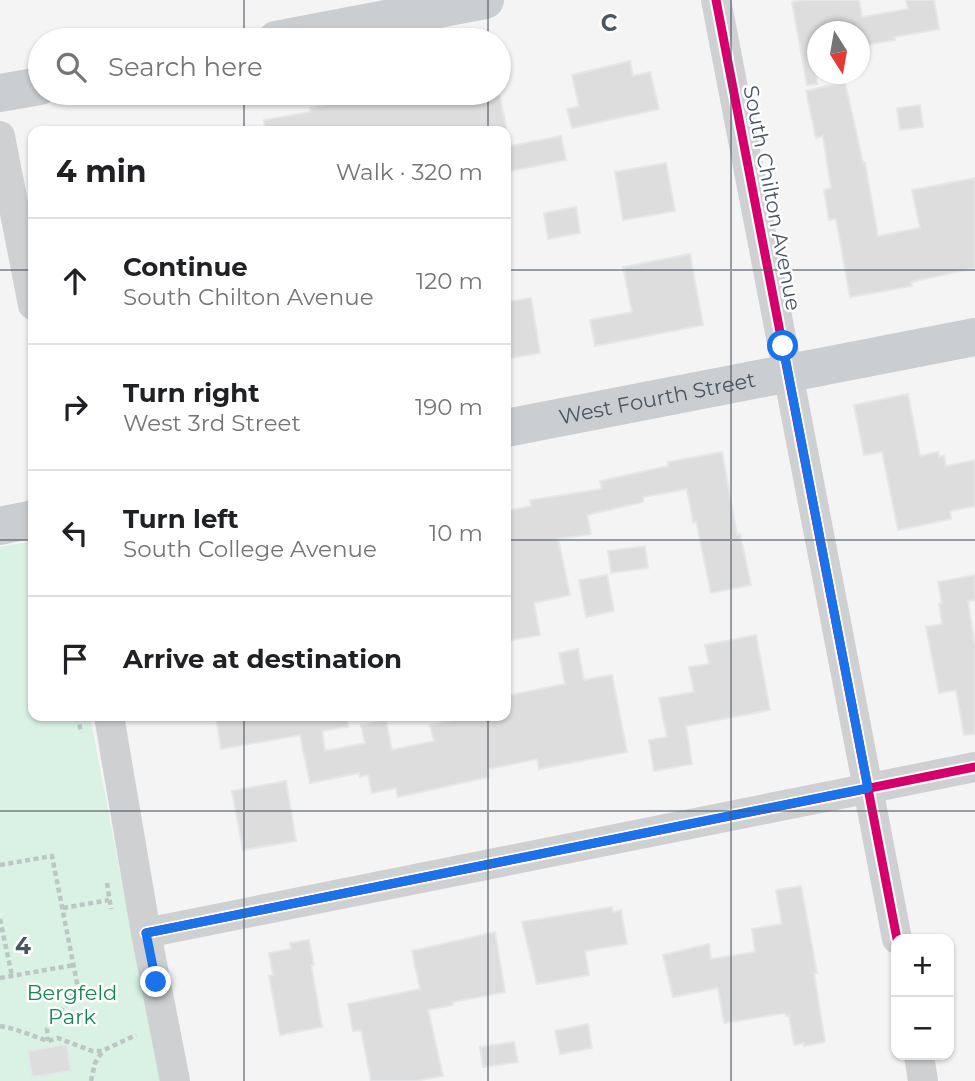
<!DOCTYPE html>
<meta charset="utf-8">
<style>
body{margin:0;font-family:Montserrat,sans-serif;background:#f2f2f2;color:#202124}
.controls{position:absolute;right:21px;bottom:21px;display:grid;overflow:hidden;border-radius:14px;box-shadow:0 2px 5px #0004}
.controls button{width:63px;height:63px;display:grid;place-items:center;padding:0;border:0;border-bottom:2px solid #e0e0e0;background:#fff;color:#202124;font:35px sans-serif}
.compass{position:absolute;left:807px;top:21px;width:63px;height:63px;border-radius:50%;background:#fff;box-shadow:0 2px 5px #0004;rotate:169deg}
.stop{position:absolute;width:21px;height:21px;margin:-16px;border:5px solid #1a73e8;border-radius:50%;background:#fff}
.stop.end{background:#1a73e8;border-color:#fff;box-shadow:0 2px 7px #0008}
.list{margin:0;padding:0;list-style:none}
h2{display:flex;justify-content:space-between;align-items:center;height:91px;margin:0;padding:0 28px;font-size:30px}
h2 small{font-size:23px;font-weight:400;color:#757577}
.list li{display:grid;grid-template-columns:46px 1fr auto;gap:21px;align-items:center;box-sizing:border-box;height:126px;padding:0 28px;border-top:2px solid #e0e0e0}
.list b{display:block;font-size:26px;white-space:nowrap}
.list p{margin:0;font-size:23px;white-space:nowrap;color:#757577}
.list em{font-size:23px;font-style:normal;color:#757577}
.icon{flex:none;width:38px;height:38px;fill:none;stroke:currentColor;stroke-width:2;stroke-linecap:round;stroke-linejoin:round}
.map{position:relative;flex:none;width:975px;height:1081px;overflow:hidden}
.search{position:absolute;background:#fff;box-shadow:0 2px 5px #0004;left:28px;top:28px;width:483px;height:77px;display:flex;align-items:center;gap:18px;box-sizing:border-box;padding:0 24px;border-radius:38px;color:#757577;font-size:26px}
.panel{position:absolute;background:#fff;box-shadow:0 2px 5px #0004;left:28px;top:126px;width:483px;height:595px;border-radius:14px}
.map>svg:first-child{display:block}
</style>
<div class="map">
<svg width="975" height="1081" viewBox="0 0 975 1081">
<rect width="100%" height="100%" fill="#f4f4f4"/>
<path fill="#d9f2e3" d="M33 541V716H90L160 1081H0V547Z"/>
<g fill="#ddddde" stroke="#e5e6e7" stroke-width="2">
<path d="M804 0H859L862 17 908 9 906 0H934L939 29 894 37 895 40 859 46V32H817V84L807 85 792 2Z"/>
<path d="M630 61 633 76 650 72 659 109 572 128 567 109 579 106 572 75Z"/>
<path d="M845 82 863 163H865L878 236 920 228 912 190 975 178V268L911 282 912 286 850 297 836 219 829 220 824 190 831 188 823 136 816 138 806 91Z"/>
<path d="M390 93H499L507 131H265L264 120 311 112 310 108Z"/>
<path d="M920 105 923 127 900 130 897 108Z"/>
<path d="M561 136 566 160 506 172V147Z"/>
<path d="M666 163 675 211 623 220 615 172Z"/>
<path d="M576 207 580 233 548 239 544 213Z"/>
<path d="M690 254 703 325 595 346 590 320 632 312 623 267Z"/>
<path d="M531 298 540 353 506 359V302Z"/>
<path d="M908 394 920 456 938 452 939 457 944 456 946 466 975 460V506L950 511 951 519 898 530 882 452 864 455 854 405Z"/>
<path d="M722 452 737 535 740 534 751 585 711 593 696 521 693 522 687 489 643 497V502L587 515 591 534 558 539 570 595 534 603 540 635 506 641V511L531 506 530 500 602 489 600 481 668 466V462Z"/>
<path d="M645 546 648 568 611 573 608 551Z"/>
<path d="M607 575 614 611 586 617 579 580Z"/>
<path d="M975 575V600L968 601 975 647V734L964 735 956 690 939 693 926 627 942 624 939 604 942 603 938 582Z"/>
<path d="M756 635 770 710 686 726 692 764 654 771 649 740 667 737 659 698 694 692 689 667 709 664 705 645Z"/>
<path d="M578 649 584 680 612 675 627 752 539 769 537 759 488 769 489 777 398 797 396 788 372 793 368 775 360 777 359 773 310 783 300 735 221 749 216 716H347L348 727 322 731 325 751 365 743 361 725 386 721 392 750 434 741 430 725 474 716H506V696L565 684 559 653Z"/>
<path d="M286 781 296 841 243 850 232 791Z"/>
<path d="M801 886 817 973H814L825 1042 804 1046V1043L794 1045 789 1016H786L785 1013 724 1023 718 988 673 997 663 955 709 944 711 959 755 952 752 929 782 924 776 890Z"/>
<path d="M612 907 613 912 621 910 627 944 585 951 589 975 537 984 522 922Z"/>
<path d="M495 932 505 992 453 1002V1005L428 1010 443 1076 415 1081H371L361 1030 353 1031 348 1004 420 989 412 951Z"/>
<path d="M309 940 314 965H311L322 1027 280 1035 269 976 273 975 269 953 291 949 290 943Z"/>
<path d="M588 1024 592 1048 560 1054 555 1031Z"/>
<path d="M514 1042 518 1062 483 1067 480 1047Z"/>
<path d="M67 1044 71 1071 32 1077 28 1051Z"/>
</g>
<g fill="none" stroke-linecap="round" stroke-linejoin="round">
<g stroke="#bcc7c4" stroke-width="4.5" stroke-dasharray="5 3.5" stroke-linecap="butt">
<path d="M78 716 81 733"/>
<path d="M0 865 52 856 78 988 47 1029 48 1041"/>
<path d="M107 883 111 909"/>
<path d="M63 908 109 900"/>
<path d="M0 919 12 976"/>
<path d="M0 978 74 965"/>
<path d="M0 1026 14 1029 48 1041 58 1038 92 1051H102L136 1035"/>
<path d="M91 1081 95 1063 102 1052"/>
</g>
<g stroke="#ced0d2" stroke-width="30">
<path d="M716 0 897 939"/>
<path d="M0 136 33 305"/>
<path d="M109 716 146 933 175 1081"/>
<path d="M146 933 975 767"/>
<path d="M919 1055 923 1081"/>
</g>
<g stroke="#caced1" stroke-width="38">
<path d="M276 40 485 0"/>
<path d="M0 93 40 86"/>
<path id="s1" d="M506 428 975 337"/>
<path d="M0 526 33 519"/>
</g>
<defs>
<g id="cycleway">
<path d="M716 0 897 939"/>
<path d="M146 933 975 767"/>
</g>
</defs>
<use href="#cycleway" stroke="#fff" stroke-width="13"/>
<use href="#cycleway" stroke="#d6006c" stroke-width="9"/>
</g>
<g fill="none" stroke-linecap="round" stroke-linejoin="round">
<path stroke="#1a73e8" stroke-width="9" d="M156 982 146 933 868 788 783 346"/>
</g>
<path fill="none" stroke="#4a5661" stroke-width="2" stroke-opacity="0.55" d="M244 0V40M488 0V40M731 0V1081M244 93V131M488 93V131M0 270H33M506 270H975M0 540H33M506 540H975M244 716V1081M488 716V1081M0 811H975"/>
<g text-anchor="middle" stroke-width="5" stroke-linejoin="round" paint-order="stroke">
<g font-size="21" fill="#4a5661" stroke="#fff">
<text transform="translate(772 198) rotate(79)" y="7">South Chilton Avenue</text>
<text dy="7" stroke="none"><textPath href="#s1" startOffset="154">West Fourth Street</textPath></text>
</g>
<g font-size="21" fill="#17864f" stroke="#fff">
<text x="72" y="1000">Bergfeld<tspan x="72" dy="24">Park</tspan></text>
</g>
</g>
<g font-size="23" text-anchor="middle" font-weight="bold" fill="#4a5661" stroke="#fff" stroke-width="5" stroke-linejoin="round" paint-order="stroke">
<text x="609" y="31">C</text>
<text x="23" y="954">4</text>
</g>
</svg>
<div class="controls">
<button>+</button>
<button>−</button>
</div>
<svg class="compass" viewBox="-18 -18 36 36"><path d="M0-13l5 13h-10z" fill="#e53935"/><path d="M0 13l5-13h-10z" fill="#757577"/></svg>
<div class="stop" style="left:783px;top:346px"></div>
<div class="stop end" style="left:156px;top:982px"></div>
<div class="search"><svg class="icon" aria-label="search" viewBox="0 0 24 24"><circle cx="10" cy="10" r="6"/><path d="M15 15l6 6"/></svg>Search here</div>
<section class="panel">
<h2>4 min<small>Walk · 320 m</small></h2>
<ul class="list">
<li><svg class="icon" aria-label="ahead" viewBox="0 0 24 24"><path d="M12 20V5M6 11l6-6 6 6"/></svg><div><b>Continue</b><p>South Chilton Avenue</p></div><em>120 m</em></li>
<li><svg class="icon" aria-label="right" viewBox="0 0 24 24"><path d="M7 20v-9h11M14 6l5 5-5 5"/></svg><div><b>Turn right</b><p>West 3rd Street</p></div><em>190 m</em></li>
<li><svg class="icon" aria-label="left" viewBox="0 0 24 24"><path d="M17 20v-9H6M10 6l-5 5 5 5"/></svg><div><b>Turn left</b><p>South College Avenue</p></div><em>10 m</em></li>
<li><svg class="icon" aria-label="arrive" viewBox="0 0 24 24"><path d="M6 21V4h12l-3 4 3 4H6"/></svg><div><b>Arrive at destination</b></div></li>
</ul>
</section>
</div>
